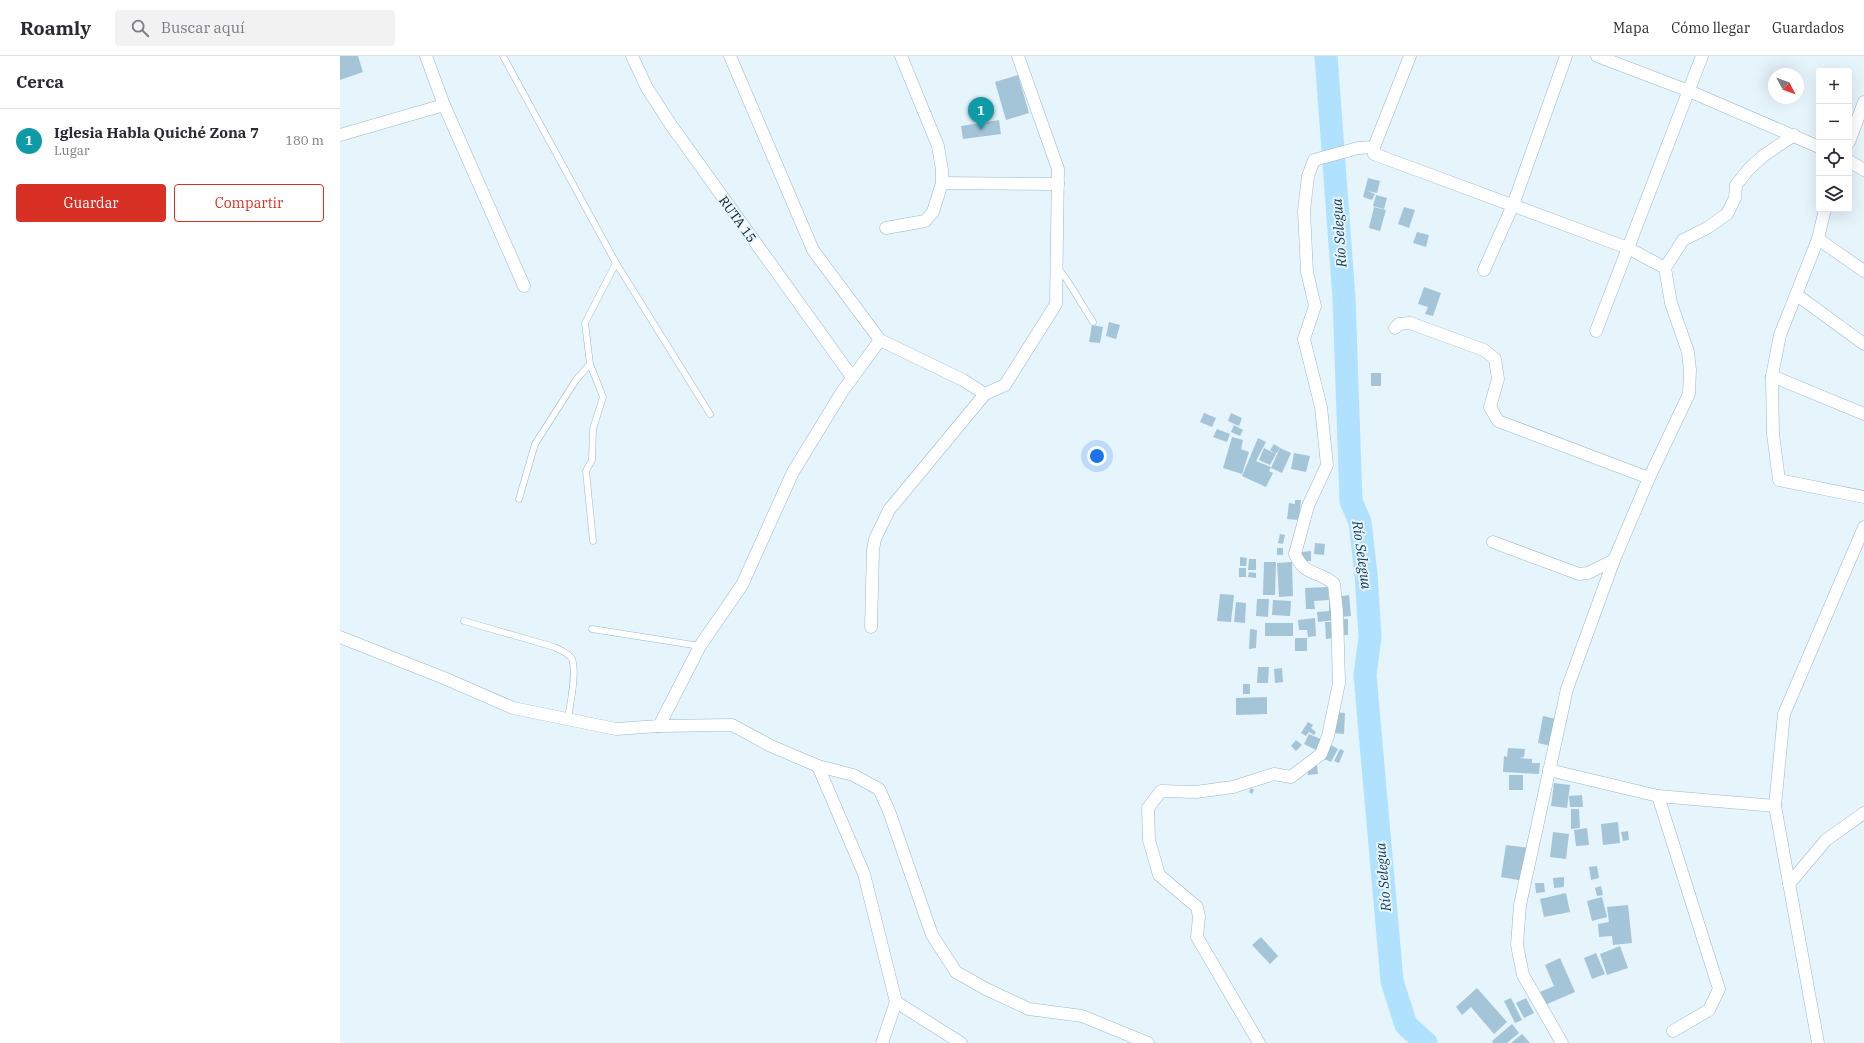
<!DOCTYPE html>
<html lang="es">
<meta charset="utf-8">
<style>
body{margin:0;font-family:"IBM Plex Serif",serif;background:#f2f2f3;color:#2b2b33}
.controls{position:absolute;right:12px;top:12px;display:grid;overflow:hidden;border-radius:4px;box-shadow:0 4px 16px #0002}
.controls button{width:36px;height:36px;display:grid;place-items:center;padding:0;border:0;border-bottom:1px solid #e1e1e2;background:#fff;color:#2b2b33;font:20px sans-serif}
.compass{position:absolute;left:1428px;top:12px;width:36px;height:36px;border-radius:50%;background:#fff;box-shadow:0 4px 16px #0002;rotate:131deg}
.you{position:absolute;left:757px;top:400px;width:14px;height:14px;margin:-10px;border:3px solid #fff;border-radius:50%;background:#1a73e8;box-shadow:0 0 0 6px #1a73e833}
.badge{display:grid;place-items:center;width:26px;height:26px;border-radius:50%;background:#d93025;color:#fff;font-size:13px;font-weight:700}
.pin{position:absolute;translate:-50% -33px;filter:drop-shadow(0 1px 2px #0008)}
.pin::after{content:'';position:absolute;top:21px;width:14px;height:12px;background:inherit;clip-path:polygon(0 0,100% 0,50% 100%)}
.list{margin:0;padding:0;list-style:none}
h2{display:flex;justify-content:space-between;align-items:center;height:52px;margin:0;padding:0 16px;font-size:17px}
h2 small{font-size:13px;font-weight:400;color:#7c7c81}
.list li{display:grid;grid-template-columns:26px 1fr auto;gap:12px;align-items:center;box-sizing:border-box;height:64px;padding:0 16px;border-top:1px solid #e1e1e2}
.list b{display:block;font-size:15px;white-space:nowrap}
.list p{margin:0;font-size:13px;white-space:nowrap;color:#7c7c81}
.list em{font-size:13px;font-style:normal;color:#7c7c81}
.actions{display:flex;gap:8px;padding:12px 16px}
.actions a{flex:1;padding:9px 0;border:1px solid #d93025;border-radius:4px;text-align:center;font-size:14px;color:#d93025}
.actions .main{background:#d93025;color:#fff}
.icon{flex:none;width:22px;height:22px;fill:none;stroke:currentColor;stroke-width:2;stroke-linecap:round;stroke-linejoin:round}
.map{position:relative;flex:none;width:1524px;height:987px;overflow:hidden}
header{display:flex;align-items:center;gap:24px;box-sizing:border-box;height:56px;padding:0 20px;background:#fff;border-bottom:1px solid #e1e1e2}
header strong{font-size:19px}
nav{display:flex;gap:22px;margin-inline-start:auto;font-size:14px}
.search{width:280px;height:36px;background:#f2f2f3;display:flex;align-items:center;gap:10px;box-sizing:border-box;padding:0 14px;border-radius:4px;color:#7c7c81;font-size:15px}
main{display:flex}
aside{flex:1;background:#fff}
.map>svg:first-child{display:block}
</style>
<header>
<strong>Roamly</strong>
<div class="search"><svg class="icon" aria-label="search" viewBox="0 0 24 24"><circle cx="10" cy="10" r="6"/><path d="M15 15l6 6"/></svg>Buscar aquí</div>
<nav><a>Mapa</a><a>Cómo llegar</a><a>Guardados</a></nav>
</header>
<main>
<aside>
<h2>Cerca<small></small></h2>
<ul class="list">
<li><span class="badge" style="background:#0f9aa8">1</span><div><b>Iglesia Habla Quiché Zona 7</b><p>Lugar</p></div><em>180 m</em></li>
</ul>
<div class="actions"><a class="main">Guardar</a><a>Compartir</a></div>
</aside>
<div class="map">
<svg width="1524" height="987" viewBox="0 0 1524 987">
<rect width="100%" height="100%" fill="#e6f4fc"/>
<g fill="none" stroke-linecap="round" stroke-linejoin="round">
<path stroke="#b0e2ff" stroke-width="23" d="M986 0 1004 242 1011 445 1020 466 1026 518 1030 581 1025 619 1052 925 1066 969 1086 987"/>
</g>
<g fill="#a4c5d8">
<path d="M0 0H18L23 16 0 24Z"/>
<path d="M678 19 689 57 666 64 655 26Z"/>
<path d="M659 64 661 78 623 83 621 70Z"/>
<path d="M1028 122 1040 125 1037 137 1028 135 1035 138 1032 144 1023 141Z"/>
<path d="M1036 139 1047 142 1044 153 1033 150Z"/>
<path d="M1034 151 1046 154 1040 175 1029 172Z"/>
<path d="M1064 151 1075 154 1069 172 1058 168Z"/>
<path d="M1077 176 1089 179 1086 191 1073 187Z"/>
<path d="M1084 231 1101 237 1093 260 1085 258 1088 251 1078 248Z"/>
<path d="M769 266 780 269 776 283 766 280Z"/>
<path d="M752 269 763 271 760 287 749 286Z"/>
<rect x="1031" y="317" width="10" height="13"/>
<path d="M864 357 876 362 872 371 860 366Z"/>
<path d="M891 357 902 362 899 370 888 365Z"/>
<path d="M894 369 903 374 900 380 891 376Z"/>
<path d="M877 373 890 378 887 386 873 381Z"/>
<path d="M892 381 903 384 901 393 909 396 902 418 883 412Z"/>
<path d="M918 382 926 386 916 405 931 411 929 415 933 417 926 431 902 420Z"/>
<path d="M934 388 940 392 936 398 930 394Z"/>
<path d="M924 392 936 398 930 409 919 404Z"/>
<path d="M940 392 951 397 942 417 931 412Z"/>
<path d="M954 397 970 400 966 416 951 413Z"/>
<path d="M955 444H961L959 464 947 463 949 447 955 448Z"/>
<path d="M940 478 945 479 943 488 938 487Z"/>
<path d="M975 487 985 488 984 499 974 498Z"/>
<rect x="937" y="492" width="6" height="7"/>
<path d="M971 495V505H962V496Z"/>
<path d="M900 501 907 502 906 510H900Z"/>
<path d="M909 503H916V514H908Z"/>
<path d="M924 506H936L935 539H923Z"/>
<path d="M952 506 953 540 939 541 937 507Z"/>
<rect x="899" y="512" width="7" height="9"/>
<path d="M909 516 916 517V522L908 521Z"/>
<path d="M988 531 989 544 974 545 975 553H966L965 532Z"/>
<path d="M880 538 894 539 891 566 877 565Z"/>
<path d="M1009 539 1011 560 999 561 997 541Z"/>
<path d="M917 543H929L928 561 916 560Z"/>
<path d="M933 544 951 545 950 560 932 559Z"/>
<path d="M989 544H995L996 564 978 566 977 556 989 555Z"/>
<path d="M896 546 906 547 905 567 894 566Z"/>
<path d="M975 562 976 580 968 581 967 574H959L958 564Z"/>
<rect x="1000" y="563" width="8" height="16"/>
<path d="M985 566H995V582L986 583Z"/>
<rect x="925" y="567" width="28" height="13"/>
<path d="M910 573 917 574 916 592 909 593Z"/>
<rect x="955" y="582" width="12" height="13"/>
<path d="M918 611H929L928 627H917Z"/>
<path d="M942 612 943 626 935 627 934 613Z"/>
<rect x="903" y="628" width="7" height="10"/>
<path d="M927 641V658L896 659V642Z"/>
<path d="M993 656 1005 657 1004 678 993 677Z"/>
<path d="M1203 660 1216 663 1211 690 1198 687Z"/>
<path d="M968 666 973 669 971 672 976 676 974 679 969 676 966 680 961 677Z"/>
<path d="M969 678 985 685 980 696 964 688Z"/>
<path d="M956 684 962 689 956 695 951 690Z"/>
<path d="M989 688 998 693 991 706 982 702Z"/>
<path d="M1168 692 1185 693 1184 701 1179 702 1192 703V707H1200L1199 718 1163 716 1164 700 1167 701Z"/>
<path d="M1000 693 1004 695 999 707 994 705Z"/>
<path d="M977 709 978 718 968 719 967 710Z"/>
<rect x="1169" y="719" width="14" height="15"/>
<path d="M1214 727 1230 729 1227 752 1211 750Z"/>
<path d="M911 732 914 734 912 738 909 736Z"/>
<path d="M1242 739 1243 751H1230L1229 740Z"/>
<path d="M1231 753H1239L1240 772 1231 773Z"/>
<path d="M1278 766 1280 787 1263 789 1261 768Z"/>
<path d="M1247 772 1249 789 1236 790 1234 774Z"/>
<path d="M1288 775 1289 784 1283 785 1281 776Z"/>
<path d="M1213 776 1229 778 1226 803 1210 801Z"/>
<path d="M1166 789 1189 792 1184 825 1161 821Z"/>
<path d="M1257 810 1259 822 1251 824 1249 811Z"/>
<path d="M1224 821V831L1214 832 1213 822Z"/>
<path d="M1195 827H1204L1205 836 1196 837Z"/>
<path d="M1261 830 1263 839 1257 840 1255 832Z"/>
<path d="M1226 837 1230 856 1204 861 1200 843Z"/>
<path d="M1262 841 1267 861 1252 865 1247 845Z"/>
<path d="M1288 849 1292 887 1273 889 1272 880 1259 881 1258 868 1269 866 1267 851Z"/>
<path d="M921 881 938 900 930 908 912 889Z"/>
<path d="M1280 890 1288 912 1267 919 1260 898Z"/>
<path d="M1256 897 1265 918 1252 923 1244 902Z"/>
<path d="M1220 902 1235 936 1205 949 1200 936 1214 930 1205 909Z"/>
<path d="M1137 932 1167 966 1154 978 1131 951 1122 959 1116 951Z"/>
<path d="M1171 942 1182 964 1175 967 1164 945Z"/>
<path d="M1186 942 1194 957 1184 962 1176 947Z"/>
<path d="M1172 968 1179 977 1167 987H1153L1152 985Z"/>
<path d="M1182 978 1190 987H1171Z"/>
</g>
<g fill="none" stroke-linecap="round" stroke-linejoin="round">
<defs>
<g id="lane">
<path d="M163 0 276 207 245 267 250 308 236 324 195 388 179 443"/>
<path d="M276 207 370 358"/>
<path d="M718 212 727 224 753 266"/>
<path d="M250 308 263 341 253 373 252 404 246 415 253 485"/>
<path d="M124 565 214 591C220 594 229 597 232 603 237 617 230 648 228 663"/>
<path d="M252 573 360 590"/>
</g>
<g id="street">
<path d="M86 0 104 49 184 230"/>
<path d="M292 0 307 32 331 69 512 321"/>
<path d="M390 0 473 194 540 284 623 324 645 338"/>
<path d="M1070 0 1034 91V98L1288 192 1325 212 1343 184 1367 172 1387 158 1395 142 1396 129 1409 113 1423 100 1454 79"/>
<path d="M1257 0 1349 35 1479 91"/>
<path d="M0 79 104 49"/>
<path d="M1509 86 1524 46"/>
<path d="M1509 105 1524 114"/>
<path d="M602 127 718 128"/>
<path d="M1485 153 1478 183 1440 279 1432 320 1433 378 1439 424 1524 441"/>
<path d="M546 172 585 165 593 156 602 127V114L598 90 561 0"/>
<path d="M1478 183 1524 215"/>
<path d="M1144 214 1173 149 1226 0"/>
<path d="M1457 239 1524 288"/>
<path d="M1055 272 1059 268 1070 267 1144 294 1155 303 1158 323 1150 351 1158 365 1309 422"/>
<path d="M1256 275 1362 0"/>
<path d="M1432 320 1524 358"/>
<path d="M1153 486 1239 518 1248 517 1274 504"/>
<path d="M531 571 533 494 535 483 549 454 645 338 665 329 716 248 718 113 678 0"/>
<path d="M0 581 104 622 173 652 276 673 319 670 360 590 402 529 453 416 502 336 540 284"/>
<path d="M319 670 392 669 431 690 478 710 513 719 539 733 549 755 592 879 616 916 646 933 689 953 742 960 808 987"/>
<path d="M478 710 524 818 556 946 542 987"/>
<path d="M1209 714 1318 740 1435 750"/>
<path d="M1318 740 1379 933 1369 954 1333 975"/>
<path d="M1449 828 1486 784 1524 757"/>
<path d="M556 946 621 987"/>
<path d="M919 987 857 881 859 861 857 851 819 819 809 784 808 752 821 735 856 736 893 731 934 718 951 721 981 698 988 680 999 627 997 556 994 528C979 514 965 521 955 498L968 450 987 409 981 351 964 283 975 250 967 216 964 155 968 120 974 104 1018 92 1034 91"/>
<path d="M1222 987 1183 919 1177 889 1180 849 1227 633 1274 504 1309 422 1349 338 1350 314 1348 296 1331 247 1325 212"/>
<path d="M1478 987 1435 750 1444 658 1524 471"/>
</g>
</defs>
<use href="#lane" stroke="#98b9cc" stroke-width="7"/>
<use href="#street" stroke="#98b9cc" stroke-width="13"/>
<use href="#lane" stroke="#fff" stroke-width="6"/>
<use href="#street" stroke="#fff" stroke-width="12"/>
</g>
<g text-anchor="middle" stroke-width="4" stroke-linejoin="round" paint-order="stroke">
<g font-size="13" fill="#0a161d" stroke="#e6f4fc">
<text transform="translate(398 163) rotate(54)" y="5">RUTA 15</text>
</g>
<g font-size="14" font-style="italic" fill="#0f364a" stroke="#e6f4fc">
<text transform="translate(999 177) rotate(-94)" y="5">Río Selegua</text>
<text transform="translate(1022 499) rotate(82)" y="5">Río Selegua</text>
<text transform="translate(1043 821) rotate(-95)" y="5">Río Selegua</text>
</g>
</g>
</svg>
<div class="controls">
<button>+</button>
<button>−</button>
<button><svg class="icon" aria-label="locate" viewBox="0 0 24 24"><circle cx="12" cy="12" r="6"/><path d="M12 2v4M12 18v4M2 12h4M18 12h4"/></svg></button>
<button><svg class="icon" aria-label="layers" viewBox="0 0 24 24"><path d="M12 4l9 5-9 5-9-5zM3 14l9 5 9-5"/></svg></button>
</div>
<svg class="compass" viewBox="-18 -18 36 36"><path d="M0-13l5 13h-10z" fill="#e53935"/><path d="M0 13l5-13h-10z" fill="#7c7c81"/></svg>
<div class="you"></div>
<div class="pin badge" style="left:641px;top:74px;background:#0f9aa8">1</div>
</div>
</main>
